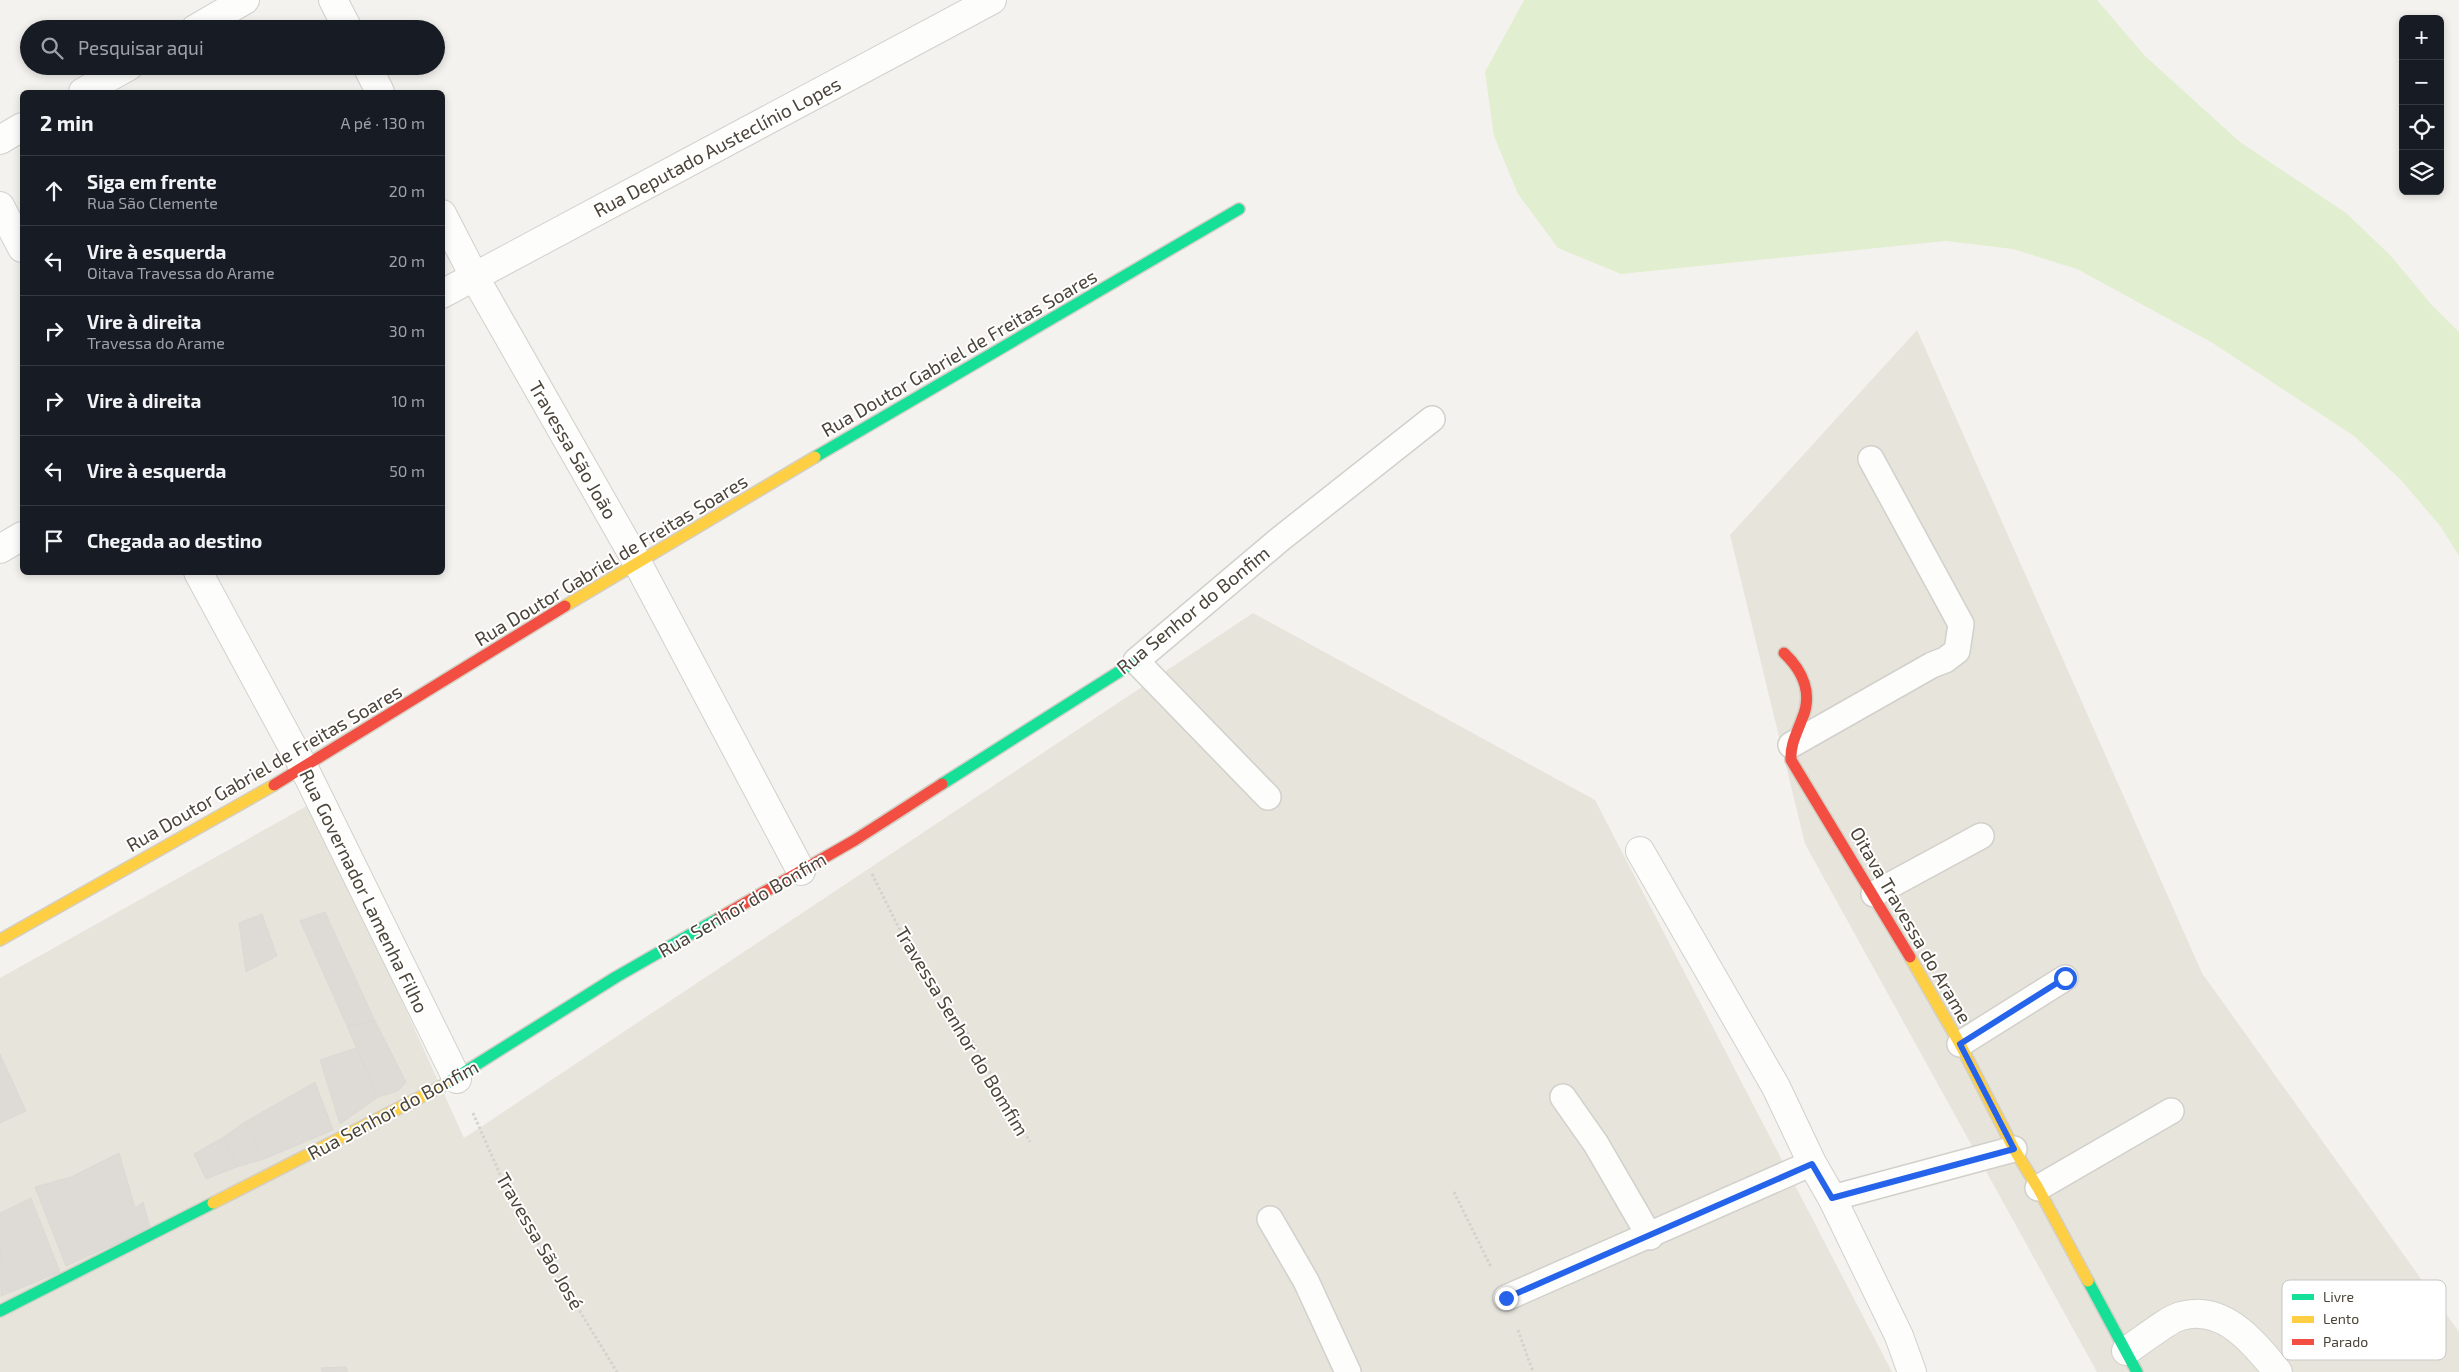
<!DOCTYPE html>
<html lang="pt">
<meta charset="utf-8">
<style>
body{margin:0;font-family:"Exo 2",sans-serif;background:#242831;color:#f1f3f6}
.controls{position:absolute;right:15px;top:15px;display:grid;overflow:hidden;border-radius:8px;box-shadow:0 2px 8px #0003}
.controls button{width:45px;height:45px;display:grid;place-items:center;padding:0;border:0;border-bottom:1px solid #363941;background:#171b24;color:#f1f3f6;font:25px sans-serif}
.stop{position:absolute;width:15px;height:15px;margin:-11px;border:4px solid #2563eb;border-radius:50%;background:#fff}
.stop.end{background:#2563eb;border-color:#fff;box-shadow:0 1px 5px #0008}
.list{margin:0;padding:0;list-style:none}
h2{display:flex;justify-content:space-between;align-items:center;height:65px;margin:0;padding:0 20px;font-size:21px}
h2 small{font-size:16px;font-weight:400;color:#9ea1a6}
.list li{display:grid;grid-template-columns:32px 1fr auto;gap:15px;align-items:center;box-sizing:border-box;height:70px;padding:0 20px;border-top:1px solid #363941}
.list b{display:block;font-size:19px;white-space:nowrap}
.list p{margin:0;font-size:16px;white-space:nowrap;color:#9ea1a6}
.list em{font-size:16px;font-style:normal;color:#9ea1a6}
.icon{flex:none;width:28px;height:28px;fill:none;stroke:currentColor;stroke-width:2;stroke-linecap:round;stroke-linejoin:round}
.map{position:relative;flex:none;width:2459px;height:1372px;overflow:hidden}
.search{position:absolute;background:#171b24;box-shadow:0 2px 8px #0003;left:20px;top:20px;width:425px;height:55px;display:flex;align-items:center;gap:12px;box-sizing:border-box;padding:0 18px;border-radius:28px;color:#9ea1a6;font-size:19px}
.panel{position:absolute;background:#171b24;box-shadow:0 2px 8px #0003;left:20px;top:90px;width:425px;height:485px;border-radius:8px}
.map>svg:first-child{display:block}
</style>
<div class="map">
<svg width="2459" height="1372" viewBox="0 0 2459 1372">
<rect width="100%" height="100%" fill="#f4f2ee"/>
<g fill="#e7e4dc">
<path d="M1917 330 2202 973 2459 1332V1372H2097L1805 844 1730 535Z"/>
<path d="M1253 613 1595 800 1892 1372H0V978L312 803 464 1138Z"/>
</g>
<path fill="#e1eecf" d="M1524 0H2097L2145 56 2240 142 2346 213 2390 255 2430 303 2459 332V556L2441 527 2401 480 2354 436 2211 342 2077 269 2013 249 1946 241 1621 274 1558 248 1518 194 1494 136 1485 72Z"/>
<g fill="#dedbd6" stroke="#dcd9d4">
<path d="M325 912 375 1021 347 1026 300 921Z"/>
<path d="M262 914 277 956 246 972 239 923Z"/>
<path d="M375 1021 406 1082 398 1091 378 1097 347 1026Z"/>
<path d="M356 1048 378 1097 340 1124 320 1060Z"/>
<path d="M0 1054 26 1111 0 1123Z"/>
<path d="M315 1082 333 1130 264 1159 245 1122Z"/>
<path d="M245 1122 264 1159 237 1167 224 1137Z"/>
<path d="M224 1137 237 1167 206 1179 194 1154Z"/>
<path d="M119 1153 135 1208 143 1202 150 1228 66 1266 35 1187 71 1177Z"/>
<path d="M31 1198 60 1272 1 1296 0 1213Z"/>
<path d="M346 1367 348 1372H322L321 1368Z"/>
</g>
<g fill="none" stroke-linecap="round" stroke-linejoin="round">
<defs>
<g id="lane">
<path d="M1791 745 1932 665 1945 660 1957 651 1961 624 1871 459"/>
<path d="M1268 797 1136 661 1279 540 1432 419"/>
<path d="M1874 894 1981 836"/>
<path d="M1960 1044 2065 978"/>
<path d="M1563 1097 1596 1144 1650 1237"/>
<path d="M2038 1188 2171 1111"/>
<path d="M1832 1198 2014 1149"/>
<path d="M1270 1219 1306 1281 1348 1372"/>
<path d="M1506 1298 1812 1163"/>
</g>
<g id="street">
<path d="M333 0 348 29"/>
<path d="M195 29 245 0"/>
<path d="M367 66 380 92"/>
<path d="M83 92 129 66"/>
<path d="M0 140 22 127"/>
<path d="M0 206 22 248"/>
<path d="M442 214 474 276 637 562 801 871"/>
<path d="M442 294 992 0"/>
<path d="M0 549 22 536"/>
<path d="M198 572 304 768 457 1079"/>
<path d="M1640 851 1776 1087 1812 1163 1832 1198 1899 1336 1912 1372"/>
<path d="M2126 1351C2139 1343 2168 1319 2181 1316 2224 1304 2254 1343 2278 1372"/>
</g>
<g id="fast">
<path d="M815 457 1239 209"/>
<path d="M942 784 1136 661"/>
<path d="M444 1085 616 977 719 918"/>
<path d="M2088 1281 2137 1372"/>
<path d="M0 1311 213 1203"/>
</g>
<g id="slow">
<path d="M565 606 815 457"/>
<path d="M0 940 274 785"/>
<path d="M1910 957 1960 1044 2014 1149 2038 1188 2088 1281"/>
<path d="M213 1203 444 1085"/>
</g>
<g id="jam">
<path d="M1784 653C1803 671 1813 694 1802 719 1797 733 1790 745 1791 760L1910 957"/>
<path d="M274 785 565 606"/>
<path d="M719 918 855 840 942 784"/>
</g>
</defs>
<use href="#lane" stroke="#d2d0cb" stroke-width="28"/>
<use href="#street" stroke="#d2d0cb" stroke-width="30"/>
<use href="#fast" stroke="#d3cfc5" stroke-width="14"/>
<use href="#slow" stroke="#d3cfc5" stroke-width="14"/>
<use href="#jam" stroke="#d3cfc5" stroke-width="14"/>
<g stroke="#d3d2cc" stroke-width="3" stroke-dasharray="2.5 2.5" stroke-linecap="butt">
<path d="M872 874 913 956 968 1034 1030 1142"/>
<path d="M473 1113 510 1197 617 1372"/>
<path d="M1454 1192 1491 1267"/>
<path d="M1518 1330 1533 1372"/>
</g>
<use href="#lane" stroke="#fdfdfc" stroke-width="25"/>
<use href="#street" stroke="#fdfdfc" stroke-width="28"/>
<use href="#fast" stroke="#16e098" stroke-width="11"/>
<use href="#slow" stroke="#ffcf43" stroke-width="11"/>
<use href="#jam" stroke="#f24e42" stroke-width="11"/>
</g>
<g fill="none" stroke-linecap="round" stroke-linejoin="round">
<path stroke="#2563eb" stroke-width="6" d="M1506 1298 1812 1164 1832 1198 2014 1149 1960 1044 2065 978"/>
</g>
<g text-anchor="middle" stroke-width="4" stroke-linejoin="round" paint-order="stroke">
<g font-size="19" fill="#4b4439" stroke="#fff">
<text transform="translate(717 147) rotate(-28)" y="7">Rua Deputado Austeclínio Lopes</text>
<text transform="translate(959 353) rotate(-30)" y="7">Rua Doutor Gabriel de Freitas Soares</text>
<text transform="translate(573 450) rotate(60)" y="7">Travessa São João</text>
<text transform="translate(611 560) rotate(-31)" y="7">Rua Doutor Gabriel de Freitas Soares</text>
<text transform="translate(1193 610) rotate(-39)" y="7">Rua Senhor do Bonfim</text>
<text transform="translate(264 768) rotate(-30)" y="7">Rua Doutor Gabriel de Freitas Soares</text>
<text transform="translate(364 891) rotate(64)" y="7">Rua Governador Lamenha Filho</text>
<text transform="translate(742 905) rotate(-30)" y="7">Rua Senhor do Bonfim</text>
<text transform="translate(1911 925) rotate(60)" y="7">Oitava Travessa do Arame</text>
<text transform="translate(962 1031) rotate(59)" y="7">Travessa Senhor do Bomfim</text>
<text transform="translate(393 1110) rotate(-28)" y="7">Rua Senhor do Bonfim</text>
<text transform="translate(540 1241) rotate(60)" y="7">Travessa São José</text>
</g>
</g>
<rect x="2282" y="1280" width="164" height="80" rx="8" fill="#fff" stroke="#c9c7c4" stroke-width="1"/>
<rect x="2292" y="1294" width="22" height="6" fill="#16e098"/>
<rect x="2292" y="1316" width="22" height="7" fill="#ffcf43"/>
<rect x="2292" y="1339" width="22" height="6" fill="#f24e42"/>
<g font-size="14" fill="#4b4439">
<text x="2323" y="1302">Livre</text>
<text x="2323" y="1324">Lento</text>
<text x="2323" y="1347">Parado</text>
</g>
</svg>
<div class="controls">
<button>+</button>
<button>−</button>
<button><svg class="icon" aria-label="locate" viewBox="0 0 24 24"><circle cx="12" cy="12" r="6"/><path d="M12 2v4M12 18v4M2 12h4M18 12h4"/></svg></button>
<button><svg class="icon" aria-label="layers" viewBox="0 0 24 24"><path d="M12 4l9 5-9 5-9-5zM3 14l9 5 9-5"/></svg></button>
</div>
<div class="stop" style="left:2065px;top:978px"></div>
<div class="stop end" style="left:1506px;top:1298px"></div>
<div class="search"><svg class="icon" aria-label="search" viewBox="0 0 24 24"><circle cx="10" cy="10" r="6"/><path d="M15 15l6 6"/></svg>Pesquisar aqui</div>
<section class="panel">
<h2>2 min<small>A pé · 130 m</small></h2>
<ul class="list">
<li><svg class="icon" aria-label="ahead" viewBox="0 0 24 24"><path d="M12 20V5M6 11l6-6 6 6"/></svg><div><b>Siga em frente</b><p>Rua São Clemente</p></div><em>20 m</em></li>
<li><svg class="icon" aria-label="left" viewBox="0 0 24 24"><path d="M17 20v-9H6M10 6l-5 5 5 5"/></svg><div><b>Vire à esquerda</b><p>Oitava Travessa do Arame</p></div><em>20 m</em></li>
<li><svg class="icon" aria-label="right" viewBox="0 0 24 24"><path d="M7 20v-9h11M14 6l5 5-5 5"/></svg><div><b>Vire à direita</b><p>Travessa do Arame</p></div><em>30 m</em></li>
<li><svg class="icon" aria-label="right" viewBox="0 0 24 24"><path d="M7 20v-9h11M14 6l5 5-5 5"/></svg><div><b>Vire à direita</b></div><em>10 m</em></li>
<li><svg class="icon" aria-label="left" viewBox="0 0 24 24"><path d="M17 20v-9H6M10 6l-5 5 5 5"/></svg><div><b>Vire à esquerda</b></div><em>50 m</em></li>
<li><svg class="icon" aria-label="arrive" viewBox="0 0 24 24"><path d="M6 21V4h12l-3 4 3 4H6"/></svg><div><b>Chegada ao destino</b></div></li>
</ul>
</section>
</div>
